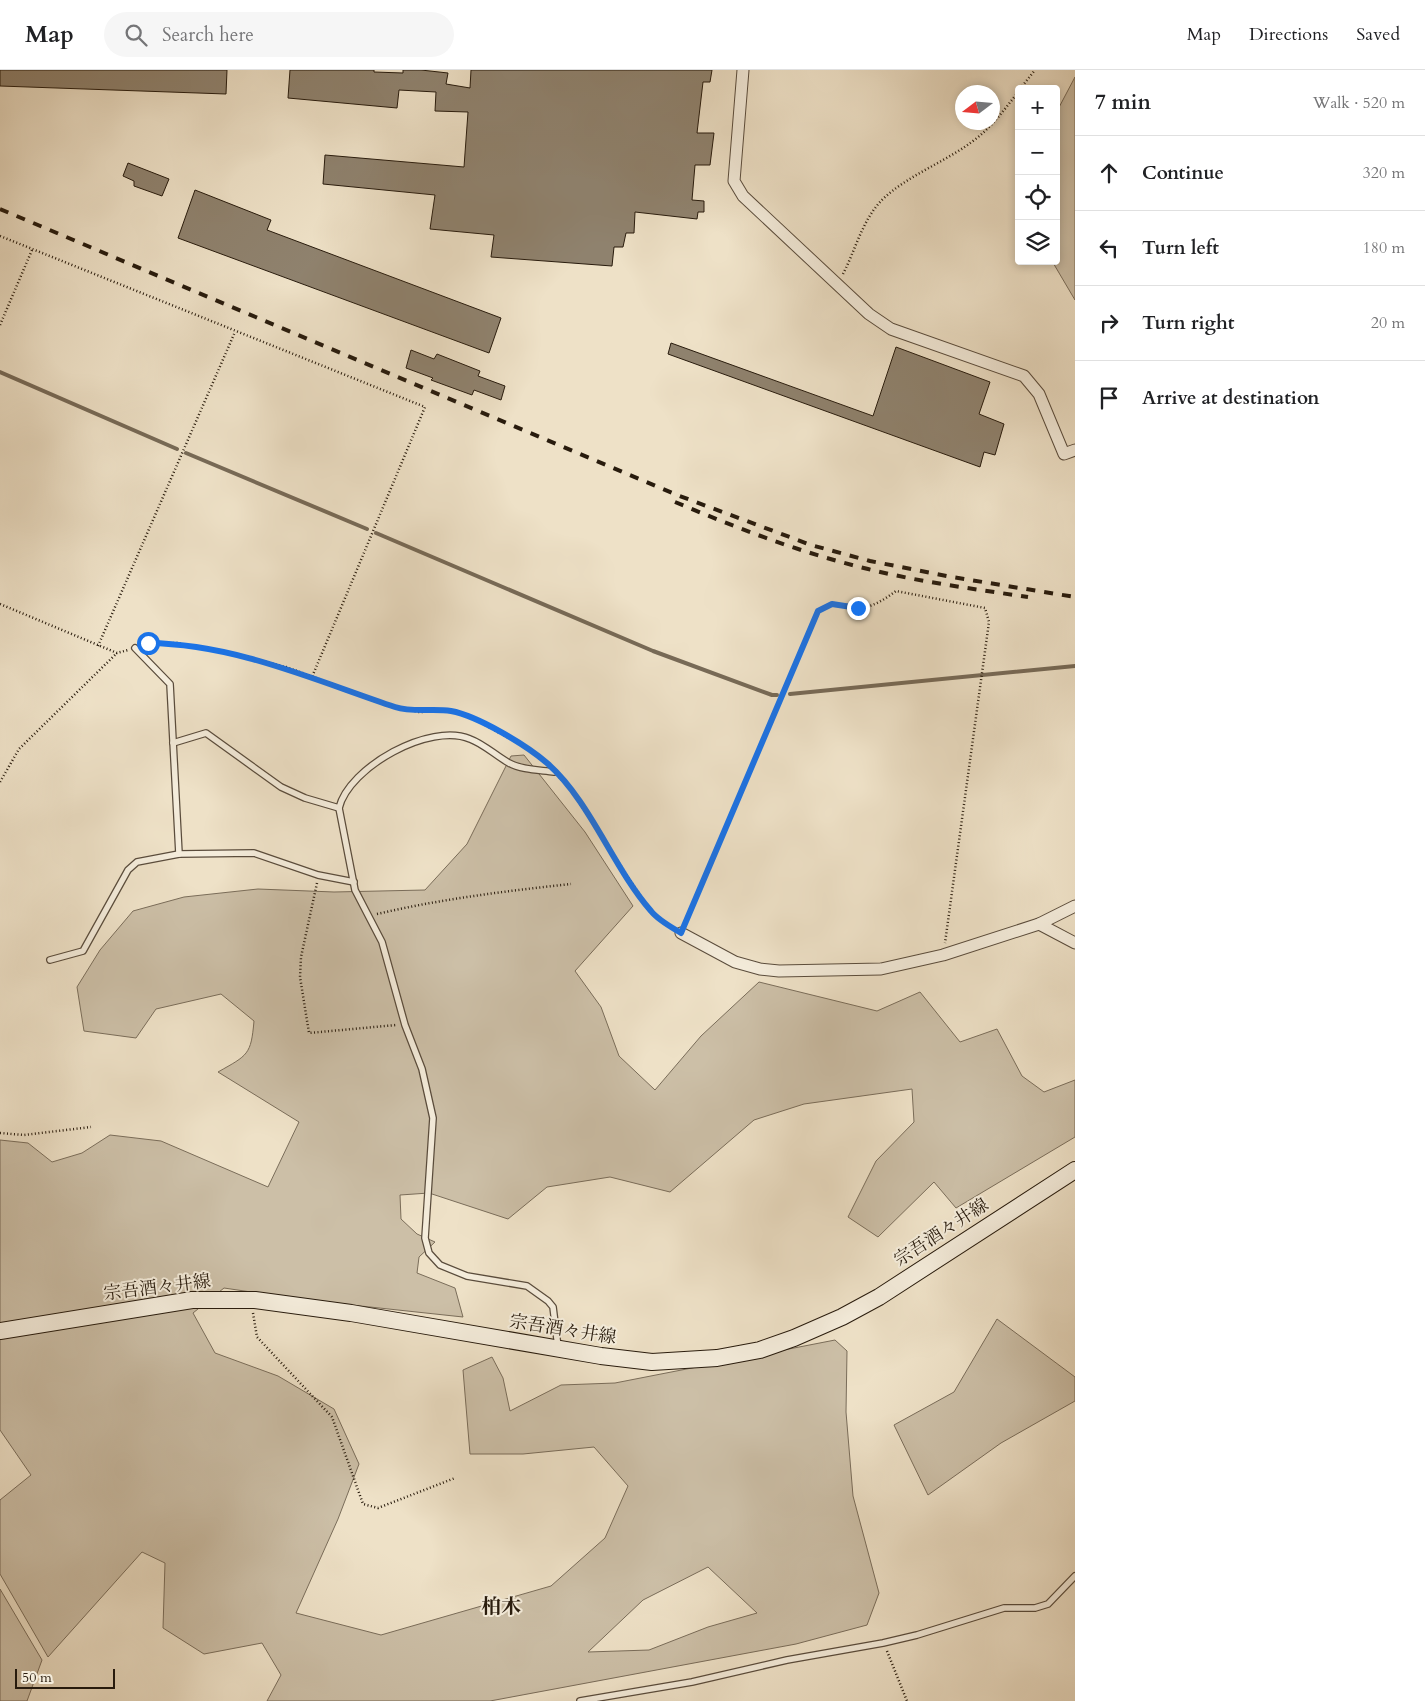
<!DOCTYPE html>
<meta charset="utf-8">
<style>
body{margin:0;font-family:Cardo,"Noto Serif JP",serif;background:#f6f6f6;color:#202124}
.controls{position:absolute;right:15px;top:15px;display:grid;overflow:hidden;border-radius:5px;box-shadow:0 2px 8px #0003}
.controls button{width:45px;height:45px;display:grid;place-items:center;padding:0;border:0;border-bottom:1px solid #e0e0e0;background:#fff;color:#202124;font:25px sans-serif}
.compass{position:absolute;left:955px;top:15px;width:45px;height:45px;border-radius:50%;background:#fff;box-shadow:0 2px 8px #0003;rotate:254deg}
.scale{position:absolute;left:15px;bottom:12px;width:100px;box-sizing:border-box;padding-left:5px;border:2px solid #281b0d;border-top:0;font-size:14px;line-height:18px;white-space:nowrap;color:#281b0d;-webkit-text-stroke:4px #f4ecdb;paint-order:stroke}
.stop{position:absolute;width:15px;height:15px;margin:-11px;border:4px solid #1a73e8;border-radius:50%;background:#fff}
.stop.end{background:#1a73e8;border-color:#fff;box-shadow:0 1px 5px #0008}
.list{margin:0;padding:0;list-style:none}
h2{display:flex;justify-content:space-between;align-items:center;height:65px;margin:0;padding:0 20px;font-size:21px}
h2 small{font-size:16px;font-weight:400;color:#757577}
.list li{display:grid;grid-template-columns:32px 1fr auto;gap:15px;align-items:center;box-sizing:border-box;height:75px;padding:0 20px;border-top:1px solid #e0e0e0}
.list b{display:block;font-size:19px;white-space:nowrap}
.list em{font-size:16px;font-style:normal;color:#757577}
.icon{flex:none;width:28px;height:28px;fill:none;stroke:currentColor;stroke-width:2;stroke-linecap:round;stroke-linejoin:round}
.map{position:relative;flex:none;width:1075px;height:1631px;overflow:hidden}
header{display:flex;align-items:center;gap:30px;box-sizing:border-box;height:70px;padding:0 25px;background:#fff;border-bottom:1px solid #e0e0e0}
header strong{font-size:24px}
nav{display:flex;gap:28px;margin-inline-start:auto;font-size:18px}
.search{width:350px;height:45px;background:#f6f6f6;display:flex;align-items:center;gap:12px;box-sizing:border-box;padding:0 18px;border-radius:28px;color:#757577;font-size:19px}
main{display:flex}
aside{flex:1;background:#fff}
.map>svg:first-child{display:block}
</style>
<header>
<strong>Map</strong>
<div class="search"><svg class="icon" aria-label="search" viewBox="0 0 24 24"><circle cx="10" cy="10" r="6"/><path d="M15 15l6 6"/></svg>Search here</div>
<nav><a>Map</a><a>Directions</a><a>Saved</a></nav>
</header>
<main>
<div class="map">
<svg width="1075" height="1631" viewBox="0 0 1075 1631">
<rect width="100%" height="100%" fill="#eee1c7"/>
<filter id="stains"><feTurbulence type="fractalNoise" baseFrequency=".004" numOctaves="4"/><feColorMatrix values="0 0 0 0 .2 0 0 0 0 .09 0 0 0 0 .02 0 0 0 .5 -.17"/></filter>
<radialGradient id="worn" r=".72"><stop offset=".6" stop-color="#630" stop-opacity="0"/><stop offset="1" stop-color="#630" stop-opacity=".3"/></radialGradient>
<g fill="#ccbfa7" stroke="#7a6d5a" fill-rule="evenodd">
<path d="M1075 7V230L1052 191H1056V43Z"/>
<path d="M524 685 585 762 633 836 575 901 601 937 619 986 655 1020 701 966 759 912 877 941 920 922 960 972 997 959 1022 1006 1044 1022 1075 1010V1067L956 1138 934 1112 878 1167 848 1147 876 1091 914 1052 912 1019 804 1034 754 1050 670 1122 610 1107 547 1117 508 1149 429 1123 400 1125 401 1149 417 1164 435 1172 419 1187 417 1203 455 1218 463 1247 305 1230 224 1218 193 1243 215 1283 278 1306 334 1339 359 1394 338 1449 296 1543 381 1565 551 1516 605 1468 628 1416 594 1377 523 1384H470L463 1300 492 1287 503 1308 510 1341 561 1315 615 1313 835 1270 847 1281 846 1342 853 1426 879 1523 867 1555 796 1574 490 1631H267L281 1605 262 1573 204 1584 163 1558 165 1493 142 1482 48 1587 0 1504V1430L31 1405 0 1360V1070L28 1073 52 1092 82 1083 110 1065 161 1071 268 1117 299 1052 218 1002C248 985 251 985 254 951L221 924 156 939 136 968 84 961 77 917 100 880 133 841 184 827 258 819 334 822 425 820 467 774 511 686ZM708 1497 757 1543 708 1557 649 1580 588 1582 643 1530Z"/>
<path d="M997 1249 1075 1307V1331L1001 1373 928 1425 894 1355 954 1322Z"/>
<path d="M0 1519 42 1590 27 1631H0Z"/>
</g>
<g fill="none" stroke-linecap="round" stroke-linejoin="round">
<g stroke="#776a57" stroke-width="4">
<path d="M0 302 177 379"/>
<path d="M186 383 367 459"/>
<path d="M376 463 653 581 772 625H777"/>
<path d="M790 624 1075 596"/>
</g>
</g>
<g fill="#8f826e" stroke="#281b0d">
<path d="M0 0H227L226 24 0 16Z"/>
<path d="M290 0H374V2L403 3V0H421L448 3 446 14 470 18 471 0H712L710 12H703L697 63H714L710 95H695L692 130 704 131V142H698L697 149 635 142 634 163H626L623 177H614L612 196 491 187 494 165 430 159 435 125 323 114 325 85 464 97 468 42 435 41 436 22 399 20 397 38 288 28Z"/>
<path d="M128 93 169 109 162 126 134 116V111L123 106Z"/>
<path d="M195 120 271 150 267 160 501 248 489 283 178 168Z"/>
<path d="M671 273 873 346 896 277 990 312 979 344 1004 354 995 385 984 382 980 397 668 284Z"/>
<path d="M411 280 434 289 437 284 480 301 478 306 505 316 501 330 474 320 472 325 431 310 433 308 406 298Z"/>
</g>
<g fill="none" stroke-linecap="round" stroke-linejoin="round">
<defs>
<g id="lane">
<path d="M135 578 170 614 179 784"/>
<path d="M173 673 206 663 281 717 305 728 339 738"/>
<path d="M554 702C540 700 521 700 509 693 496 686 484 674 470 669 430 652 349 697 339 738L355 820 382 872 405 955 422 999 433 1048 425 1168 429 1183 440 1195 467 1206 527 1216 548 1231 553 1237 558 1277"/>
<path d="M50 890 83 881 128 800 137 792 179 784 254 783 318 805 354 812"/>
<path d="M580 1631 692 1612 787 1590 883 1573 917 1565 1004 1538H1035L1048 1534 1075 1506"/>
</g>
<g id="street">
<path d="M743 0 734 111 743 126 869 244 891 259 1024 306 1039 324 1064 384 1075 380"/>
<path d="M1039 854 1075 873"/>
<path d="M681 863 735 892 760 899 779 901 881 899 943 885 1039 854 1075 836"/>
</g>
<path id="secondary" d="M0 1261 192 1230H255L351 1243 601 1286 652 1292 717 1288 760 1280 794 1268 842 1247 879 1227 1075 1100"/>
</defs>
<use href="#lane" stroke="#5a4c3c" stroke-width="8"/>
<use href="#street" stroke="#5a4c3c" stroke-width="13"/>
<use href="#secondary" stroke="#281b0d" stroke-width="18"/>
<g stroke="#281b0d" stroke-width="2.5" stroke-dasharray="1 2.5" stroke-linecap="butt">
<path d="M1020 19 1035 0"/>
<path d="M0 166 425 337 312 607"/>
<path d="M843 204C856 179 863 147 885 127 911 104 945 92 973 71 992 57 1004 40 1019 21"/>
<path d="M0 255 32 180"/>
<path d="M0 534 117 583 128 580"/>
<path d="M145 574 177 573 235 584 286 597 398 638 419 642 450 641 470 647 522 675 543 691"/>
<path d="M98 576 235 262"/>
<path d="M559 707 571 720 651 842 672 857"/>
<path d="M0 712 19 679 117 583"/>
<path d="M317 813 301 887 300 907 309 963 396 955"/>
<path d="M377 844C441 829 506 821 571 814"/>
<path d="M686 852 818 541C831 530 842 539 857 538 872 538 885 529 896 521L985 538 989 552 945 873"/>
<path d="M0 1063 24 1065 91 1057"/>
<path d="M253 1243 257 1267 332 1347 363 1434 378 1438 455 1408"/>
<path d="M887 1581 907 1631"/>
</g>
<use href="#lane" stroke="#f4ecdb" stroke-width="5.5"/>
<use href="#street" stroke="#f4ecdb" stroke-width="11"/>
<use href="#secondary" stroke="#f4ecdb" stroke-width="16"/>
<g stroke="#281b0d" stroke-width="4" stroke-dasharray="9 9" stroke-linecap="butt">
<path d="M0 139 677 425 811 475 870 491 952 507 1075 527"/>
<path d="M675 432C737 458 801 483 868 499 920 512 974 519 1028 527"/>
</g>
</g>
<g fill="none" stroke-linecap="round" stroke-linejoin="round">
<path stroke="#1a73e8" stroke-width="6" d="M148 573C235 574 314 610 395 637 414 643 432 638 451 641 478 646 526 675 547 693 591 732 612 796 651 841 658 850 671 857 681 863L818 541 832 534 858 538"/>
</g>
<g text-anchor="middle" stroke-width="4" stroke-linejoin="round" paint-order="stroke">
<g font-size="18" fill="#281b0d" stroke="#f4ecdb">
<text transform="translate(941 1162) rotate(-33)" y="6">宗吾酒々井線</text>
<text transform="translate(157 1217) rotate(-7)" y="6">宗吾酒々井線</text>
<text transform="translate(563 1259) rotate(9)" y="6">宗吾酒々井線</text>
</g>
<g font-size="20" font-weight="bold" fill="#281b0d" stroke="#f4ecdb">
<text x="501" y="1543">柏木</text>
</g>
</g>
<rect width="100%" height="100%" filter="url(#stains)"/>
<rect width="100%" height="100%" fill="url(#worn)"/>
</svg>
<div class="controls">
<button>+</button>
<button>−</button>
<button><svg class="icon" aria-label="locate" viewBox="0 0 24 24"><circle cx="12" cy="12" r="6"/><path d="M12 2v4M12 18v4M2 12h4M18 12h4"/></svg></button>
<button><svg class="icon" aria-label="layers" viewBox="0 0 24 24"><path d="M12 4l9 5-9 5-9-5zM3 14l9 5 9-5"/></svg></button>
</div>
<svg class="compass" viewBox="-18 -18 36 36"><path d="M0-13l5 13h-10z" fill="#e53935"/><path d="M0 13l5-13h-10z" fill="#757577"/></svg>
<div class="scale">50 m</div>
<div class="stop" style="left:148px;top:573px"></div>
<div class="stop end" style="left:858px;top:538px"></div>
</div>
<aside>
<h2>7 min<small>Walk · 520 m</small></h2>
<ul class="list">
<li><svg class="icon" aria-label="ahead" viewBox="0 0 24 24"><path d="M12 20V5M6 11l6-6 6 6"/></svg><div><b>Continue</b></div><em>320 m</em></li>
<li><svg class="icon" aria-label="left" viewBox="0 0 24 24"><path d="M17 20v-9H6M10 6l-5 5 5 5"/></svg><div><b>Turn left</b></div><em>180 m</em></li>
<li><svg class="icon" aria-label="right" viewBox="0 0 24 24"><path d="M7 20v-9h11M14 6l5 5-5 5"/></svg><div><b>Turn right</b></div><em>20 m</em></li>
<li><svg class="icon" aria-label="arrive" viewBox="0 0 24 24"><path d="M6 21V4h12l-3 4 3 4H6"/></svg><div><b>Arrive at destination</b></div></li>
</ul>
</aside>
</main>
